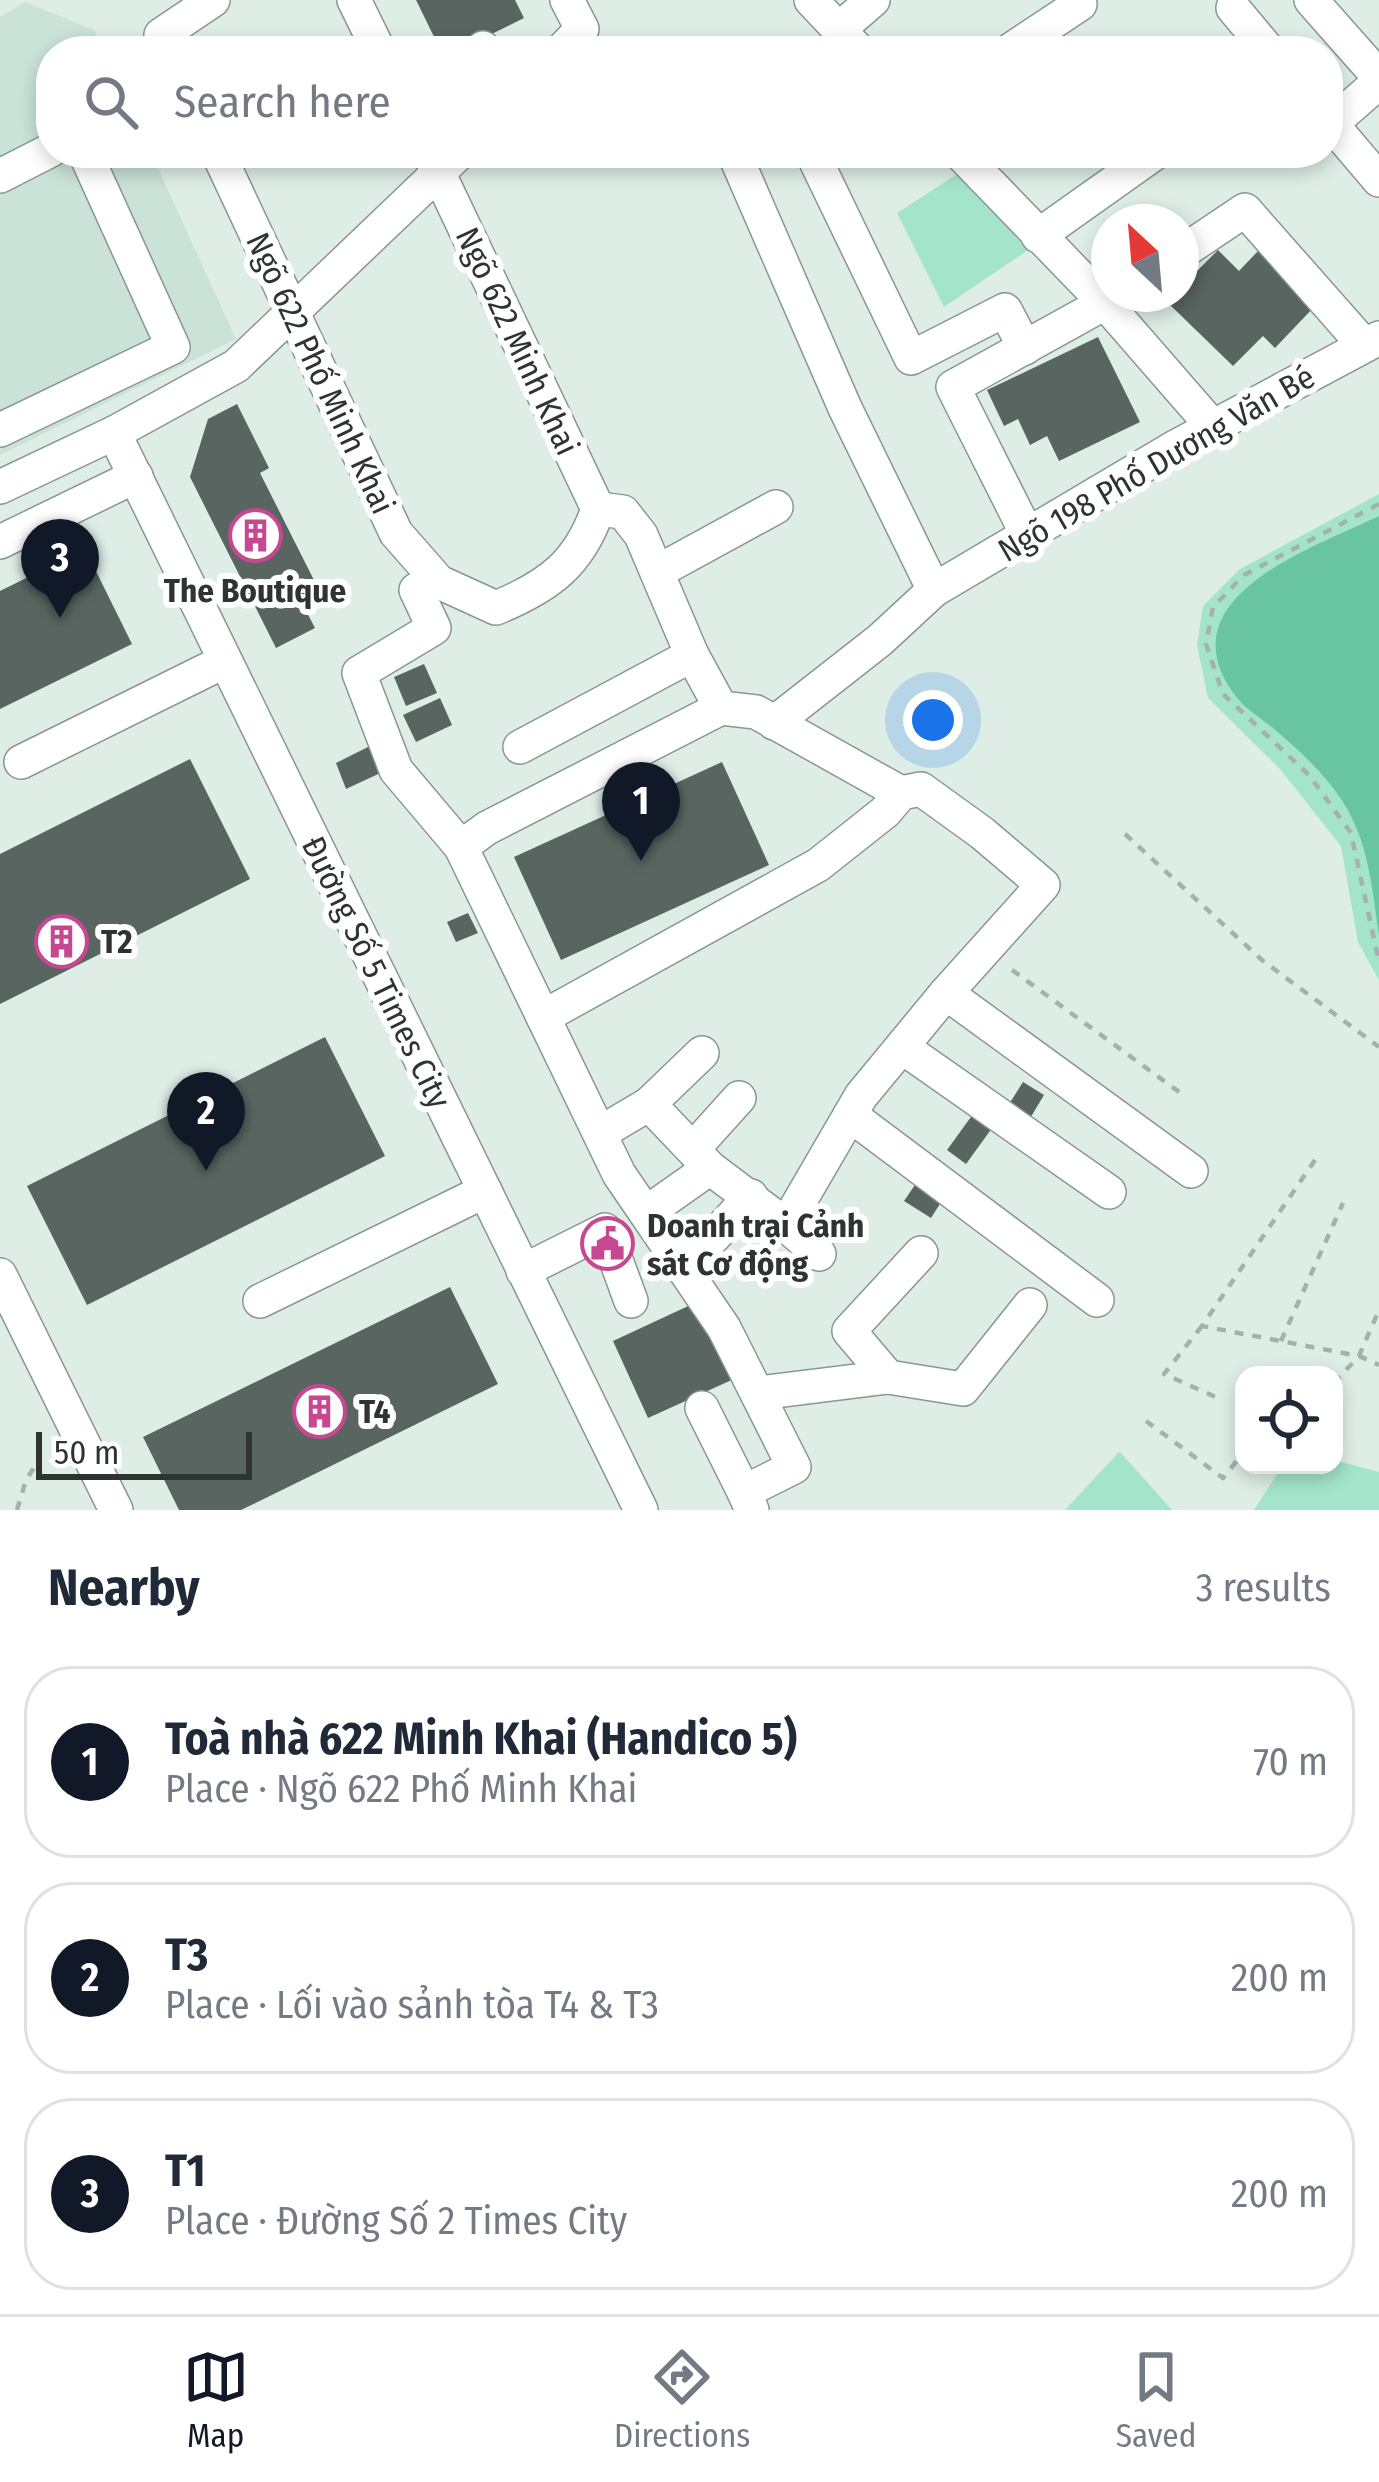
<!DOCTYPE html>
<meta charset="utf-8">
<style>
body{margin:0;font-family:"Fira Sans Condensed",sans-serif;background:#f2f2f3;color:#1f2937}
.controls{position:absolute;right:36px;bottom:36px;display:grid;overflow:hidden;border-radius:24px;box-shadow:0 6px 18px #0003}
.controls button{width:108px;height:108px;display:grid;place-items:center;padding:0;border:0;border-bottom:3px solid #e0e1e3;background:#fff;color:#1f2937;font:60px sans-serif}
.compass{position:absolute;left:1091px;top:204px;width:108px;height:108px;border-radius:50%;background:#fff;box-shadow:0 6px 18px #0003;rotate:334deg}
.scale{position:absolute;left:36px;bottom:30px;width:216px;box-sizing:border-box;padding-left:12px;border:6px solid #2e3432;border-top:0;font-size:33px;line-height:42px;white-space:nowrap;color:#2e3432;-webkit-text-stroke:9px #fff;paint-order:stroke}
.you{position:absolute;left:933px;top:720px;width:42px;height:42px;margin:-30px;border:9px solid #fff;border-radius:50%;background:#1a73e8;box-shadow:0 0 0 18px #1a73e833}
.badge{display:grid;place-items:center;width:78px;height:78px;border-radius:50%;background:#111827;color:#fff;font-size:39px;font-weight:700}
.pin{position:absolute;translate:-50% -99px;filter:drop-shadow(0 3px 6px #0008)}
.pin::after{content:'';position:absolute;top:63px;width:42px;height:36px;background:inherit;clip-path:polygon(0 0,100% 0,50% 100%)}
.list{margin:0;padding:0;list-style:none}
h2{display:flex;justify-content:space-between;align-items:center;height:156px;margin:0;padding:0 48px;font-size:51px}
h2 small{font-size:39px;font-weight:400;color:#747a83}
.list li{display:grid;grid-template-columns:78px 1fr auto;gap:36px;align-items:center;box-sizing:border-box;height:192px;margin:0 24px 24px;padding:0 24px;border:3px solid #e0e1e3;border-radius:48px}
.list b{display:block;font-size:45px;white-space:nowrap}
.list p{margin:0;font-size:39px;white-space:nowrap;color:#747a83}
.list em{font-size:39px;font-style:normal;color:#747a83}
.icon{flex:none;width:66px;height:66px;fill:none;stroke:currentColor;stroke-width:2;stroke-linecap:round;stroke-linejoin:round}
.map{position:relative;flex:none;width:1379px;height:1510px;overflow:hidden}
.search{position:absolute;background:#fff;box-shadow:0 6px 18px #0003;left:36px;right:36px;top:36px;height:132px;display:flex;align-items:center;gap:30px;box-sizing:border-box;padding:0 42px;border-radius:48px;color:#747a83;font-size:45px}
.sheet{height:804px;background:#fff}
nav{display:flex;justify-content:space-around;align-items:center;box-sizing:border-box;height:168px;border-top:3px solid #e0e1e3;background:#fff;font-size:33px;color:#747a83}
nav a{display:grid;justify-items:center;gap:6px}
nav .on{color:#111827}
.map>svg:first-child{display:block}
</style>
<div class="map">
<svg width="1379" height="1510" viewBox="0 0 1379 1510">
<rect width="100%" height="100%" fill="#deeee7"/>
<path fill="#cae2d8" d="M25 2 94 30 104 51H51V153H151L236 339 0 455V17Z"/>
<g fill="#a4e4cb">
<path d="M962 171 1031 248 944 307 897 213Z"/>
<path d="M1379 494V980L1358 942 1341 846 1280 769 1208 698 1197 645 1203 606 1240 569Z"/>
<path d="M1120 1452 1172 1510H1065L1119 1452Z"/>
<path d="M1334 1460 1379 1472V1510H1254L1283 1465H1334Z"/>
</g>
<path fill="#68c4a3" d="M1379 516V935C1372 888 1369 843 1343 802 1325 774 1299 750 1273 728 1262 719 1247 710 1238 699 1158 599 1313 548 1379 516Z"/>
<g fill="#586560">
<path d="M416 0H515L524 18 457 51H441Z"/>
<path d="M1218 250 1239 271 1258 251 1315 306 1275 348 1263 336 1233 366 1167 302 1174 294H1181V287Z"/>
<path d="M1098 337 1140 422 1059 461 1047 436 1030 445 1018 419 1004 426 987 390Z"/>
<path d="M237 404 269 468 260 473 321 594 302 603 315 628 276 648 190 477 208 419Z"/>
<path d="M85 549 132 644 0 709V591Z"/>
<path d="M424 664 437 693 406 706 394 677Z"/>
<path d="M440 698 452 725 416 742 403 715Z"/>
<path d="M378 742 389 769 346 789 336 763Z"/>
<path d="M190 759 250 879 0 1004V854Z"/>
<path d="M722 762 769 865 561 960 514 857Z"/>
<path d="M468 913 478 933 456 942 447 922Z"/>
<path d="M325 1037 385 1156 87 1305 27 1186Z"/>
<path d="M1023 1082 1044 1095 1026 1125 1004 1112Z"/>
<path d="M976 1110 995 1124 966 1164 947 1150Z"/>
<path d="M919 1179 945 1196 931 1218 904 1201Z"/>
<path d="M450 1287 498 1384 241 1510H179L143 1437Z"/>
<path d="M699 1301 736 1378 648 1418 613 1341Z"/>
</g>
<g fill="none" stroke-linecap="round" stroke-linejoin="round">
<defs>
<g id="minor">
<path d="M354 0 379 51"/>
<path d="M811 0 859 51"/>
<path d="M1311 0 1379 77"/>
<path d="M1233 8 1269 51"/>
<path d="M838 30 873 0"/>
<path d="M483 48 485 51"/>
<path d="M169 51 161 35 213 0"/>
<path d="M561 51 582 29 567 0"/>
<path d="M1009 51 1080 4"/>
<path d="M1328 120 1379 180"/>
<path d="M1331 124 1379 82"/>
<path d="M218 153 396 533 439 582 496 608C549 586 579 564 598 509"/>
<path d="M734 153 845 408 934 590"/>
<path d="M812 153 911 358 1005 310 1025 348"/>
<path d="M960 153 1106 304 1213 427"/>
<path d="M430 155 598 509"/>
<path d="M0 176 51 150"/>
<path d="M1038 236 1155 153"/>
<path d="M1181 253 1245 210 1364 345"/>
<path d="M0 430 173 347 85 153"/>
<path d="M114 433 641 1510"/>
<path d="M0 487 114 433 236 366 459 153"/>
<path d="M598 509 623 512 641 535 692 655 721 708 756 712 901 793"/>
<path d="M1027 534 953 387 1121 294"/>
<path d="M0 542 136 476"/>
<path d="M657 572 776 507"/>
<path d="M416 590 434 628 359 673 396 770 461 847 619 1174 724 1328 794 1467 744 1492 752 1510"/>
<path d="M774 723 880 640 934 590 1177 446 1379 338"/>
<path d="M520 747 692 655"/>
<path d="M21 762 225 661"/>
<path d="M461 847 487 828 721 708"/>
<path d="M946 993 1191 1171"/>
<path d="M543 1017 818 865 885 812 901 793"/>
<path d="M902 1047 1109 1192"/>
<path d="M649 1104 702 1053"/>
<path d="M850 1115 1097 1300"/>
<path d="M600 1133 649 1104 710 1168 786 1225 861 1096 946 993 1043 885 982 833 921 789 901 793"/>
<path d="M693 1149 739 1098"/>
<path d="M646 1213 710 1168"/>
<path d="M786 1225 819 1254"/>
<path d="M684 1269 751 1196"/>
<path d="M523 1271 605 1230 631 1301"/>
<path d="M0 1275 116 1510"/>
<path d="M260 1301 485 1191"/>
<path d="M888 1377 849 1331 921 1253"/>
<path d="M760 1393 888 1377 963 1389 1030 1305"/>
<path d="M702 1408 744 1492"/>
</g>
</defs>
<use href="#minor" stroke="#889791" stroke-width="36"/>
<g stroke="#a5b1ac" stroke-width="4.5" stroke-dasharray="9 9" stroke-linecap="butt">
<path d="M1379 504 1244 575 1213 607 1206 644 1223 694 1309 775 1351 833 1379 962"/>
<path d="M1125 834 1262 960 1379 1047"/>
<path d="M1012 970 1186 1097"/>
<path d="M1315 1160 1202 1326 1359 1356 1379 1365"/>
<path d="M1202 1326 1164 1374 1220 1399"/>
<path d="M1281 1341 1343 1203"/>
<path d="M1334 1383 1359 1356 1379 1310"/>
<path d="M1146 1421 1223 1478 1244 1452"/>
<path d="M17 1510 26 1480 40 1459"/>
</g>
<use href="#minor" stroke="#fff" stroke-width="33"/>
</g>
<defs>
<symbol id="building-ring" viewBox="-11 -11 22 22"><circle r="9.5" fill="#fff" stroke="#c74791" stroke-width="1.5"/><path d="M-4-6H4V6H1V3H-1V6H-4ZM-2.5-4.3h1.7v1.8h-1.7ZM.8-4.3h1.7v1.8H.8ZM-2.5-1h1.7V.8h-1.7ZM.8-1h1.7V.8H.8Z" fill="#c74791"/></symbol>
<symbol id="civic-ring" viewBox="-11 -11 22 22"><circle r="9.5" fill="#fff" stroke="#c74791" stroke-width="1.5"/><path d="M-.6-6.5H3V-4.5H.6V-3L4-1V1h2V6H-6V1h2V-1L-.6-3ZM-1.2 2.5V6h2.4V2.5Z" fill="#c74791"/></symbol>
</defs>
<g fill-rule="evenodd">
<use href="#building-ring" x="226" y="506" width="59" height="59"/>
<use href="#building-ring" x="32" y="912" width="59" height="59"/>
<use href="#civic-ring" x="578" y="1214" width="59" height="59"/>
<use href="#building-ring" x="290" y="1382" width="59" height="59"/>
</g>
<g text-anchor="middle" stroke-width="12" stroke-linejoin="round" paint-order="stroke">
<g font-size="33" fill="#2e3432" stroke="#fff">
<text transform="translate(518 341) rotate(65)" y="12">Ngõ 622 Minh Khai</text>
<text transform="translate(321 373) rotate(65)" y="12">Ngõ 622 Phố Minh Khai</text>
<text transform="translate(1156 463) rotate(-30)" y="12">Ngõ 198 Phố Dương Văn Bé</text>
<text transform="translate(377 972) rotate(64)" y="12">Đường Số 5 Times City</text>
</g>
<g font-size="33" font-weight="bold" fill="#2e3432" stroke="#fff" text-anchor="start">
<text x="255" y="602" text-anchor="middle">The Boutique</text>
<text x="101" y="953">T2</text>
<text x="647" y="1237">Doanh trại Cảnh<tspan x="647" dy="38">sát Cơ động</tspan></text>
<text x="359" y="1423">T4</text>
</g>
</g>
</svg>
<div class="controls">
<button><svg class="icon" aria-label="locate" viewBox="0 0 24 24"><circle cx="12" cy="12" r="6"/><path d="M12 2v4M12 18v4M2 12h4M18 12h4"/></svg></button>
</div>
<svg class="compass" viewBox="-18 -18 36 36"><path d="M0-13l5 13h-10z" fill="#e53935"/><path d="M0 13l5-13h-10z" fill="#747a83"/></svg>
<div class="scale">50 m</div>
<div class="you"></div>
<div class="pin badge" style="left:641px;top:861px">1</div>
<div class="pin badge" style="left:206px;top:1171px">2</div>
<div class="pin badge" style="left:60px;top:618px">3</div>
<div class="search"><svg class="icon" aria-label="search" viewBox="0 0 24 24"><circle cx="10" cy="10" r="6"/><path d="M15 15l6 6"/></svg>Search here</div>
</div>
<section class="sheet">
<h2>Nearby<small>3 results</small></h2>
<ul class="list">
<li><span class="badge">1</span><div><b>Toà nhà 622 Minh Khai (Handico 5)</b><p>Place · Ngõ 622 Phố Minh Khai</p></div><em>70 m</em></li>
<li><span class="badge">2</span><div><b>T3</b><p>Place · Lối vào sảnh tòa T4 &amp; T3</p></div><em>200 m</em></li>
<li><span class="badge">3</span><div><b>T1</b><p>Place · Đường Số 2 Times City</p></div><em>200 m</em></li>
</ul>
</section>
<nav>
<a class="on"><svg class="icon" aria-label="map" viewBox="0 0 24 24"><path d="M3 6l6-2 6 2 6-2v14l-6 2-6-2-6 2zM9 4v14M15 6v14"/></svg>Map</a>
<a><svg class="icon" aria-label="directions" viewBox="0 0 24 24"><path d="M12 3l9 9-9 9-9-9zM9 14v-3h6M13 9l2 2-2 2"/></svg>Directions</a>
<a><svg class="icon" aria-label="saved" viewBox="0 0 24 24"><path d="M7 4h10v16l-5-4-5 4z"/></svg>Saved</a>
</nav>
